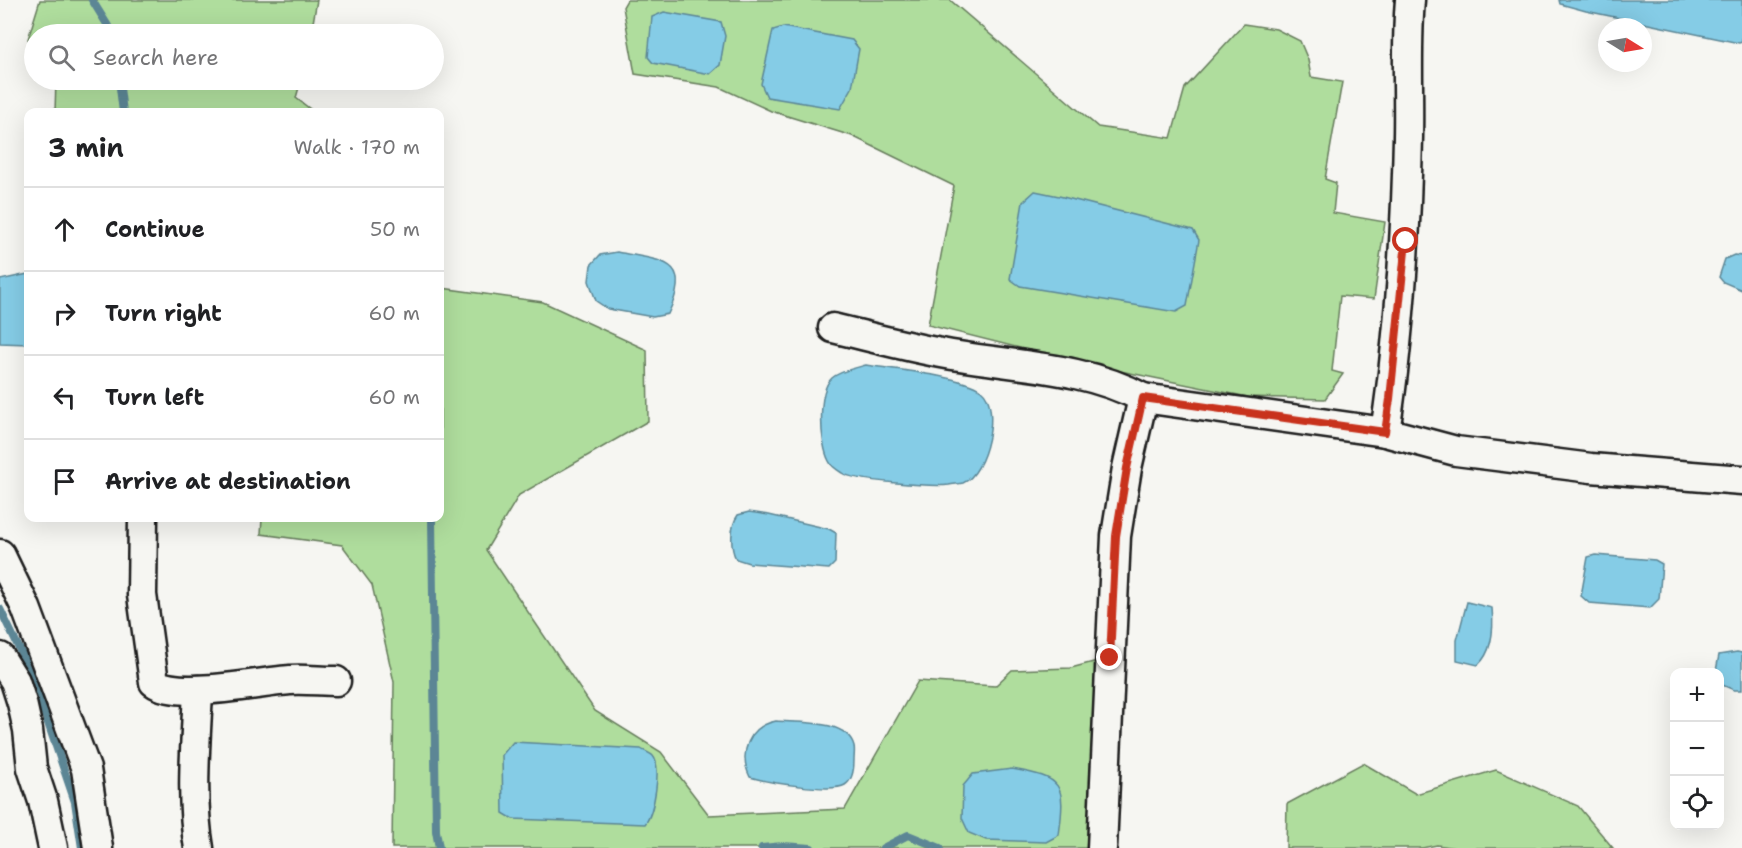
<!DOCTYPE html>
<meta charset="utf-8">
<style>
body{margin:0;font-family:"Shantell Sans",sans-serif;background:#f6f6f6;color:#202124}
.controls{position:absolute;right:18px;bottom:18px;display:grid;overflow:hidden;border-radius:12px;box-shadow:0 6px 24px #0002}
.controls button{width:54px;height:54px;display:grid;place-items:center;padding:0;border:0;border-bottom:2px solid #e0e0e0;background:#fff;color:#202124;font:30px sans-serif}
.compass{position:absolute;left:1598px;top:18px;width:54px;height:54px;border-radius:50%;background:#fff;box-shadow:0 6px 24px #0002;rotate:101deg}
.stop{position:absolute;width:18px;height:18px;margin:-14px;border:4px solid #c8321e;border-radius:50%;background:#fff}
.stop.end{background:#c8321e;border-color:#fff;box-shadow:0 2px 6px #0008}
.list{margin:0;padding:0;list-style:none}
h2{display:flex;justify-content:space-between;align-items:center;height:78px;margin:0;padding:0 24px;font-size:26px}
h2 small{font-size:20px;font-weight:400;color:#757577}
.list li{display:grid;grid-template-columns:39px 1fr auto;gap:18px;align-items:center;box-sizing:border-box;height:84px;padding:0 24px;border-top:2px solid #e0e0e0}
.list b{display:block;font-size:22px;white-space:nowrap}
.list em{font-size:20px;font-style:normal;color:#757577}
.icon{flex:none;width:33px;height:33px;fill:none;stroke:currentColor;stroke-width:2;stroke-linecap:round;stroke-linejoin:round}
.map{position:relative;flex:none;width:1742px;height:848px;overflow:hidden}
.search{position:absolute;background:#fff;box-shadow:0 6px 24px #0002;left:24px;top:24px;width:420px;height:66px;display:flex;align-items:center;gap:15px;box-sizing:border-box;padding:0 21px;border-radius:33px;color:#757577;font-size:22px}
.panel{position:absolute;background:#fff;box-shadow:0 6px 24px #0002;left:24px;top:108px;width:420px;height:414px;border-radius:12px}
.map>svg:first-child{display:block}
</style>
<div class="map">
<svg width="1742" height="848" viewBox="0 0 1742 848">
<rect width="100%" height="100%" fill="#f6f6f2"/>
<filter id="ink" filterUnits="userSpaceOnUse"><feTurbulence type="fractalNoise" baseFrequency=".0167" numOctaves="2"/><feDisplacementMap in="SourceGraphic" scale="12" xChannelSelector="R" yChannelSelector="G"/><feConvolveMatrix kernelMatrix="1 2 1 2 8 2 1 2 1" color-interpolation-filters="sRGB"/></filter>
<g filter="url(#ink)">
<g fill="#afdd9d" stroke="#667c5c" stroke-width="1.5">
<path d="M40 0H317L311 34H34V46L28 39Z"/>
<path d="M627 0H950L1098 127 1171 138 1185 88 1244 24 1276 29 1300 41 1308 60 1311 77 1342 82 1325 179 1336 183 1333 213 1385 222 1374 299 1340 296 1332 371 1343 374 1325 399 1248 397 1076 362 928 325 954 186 852 136 771 111 719 87 635 74 623 7Z"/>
<path d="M56 80H301L296 98 314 112H55Z"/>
<path d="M440 278 442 288 543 302 647 350 648 421 519 495 486 550 595 711 661 752 709 815 845 809 918 681 995 686 1012 670 1071 668 1101 660 1116 848H392L394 682 372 585 342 545 261 534 262 518H440Z"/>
<path d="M1363 763 1416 794 1496 770 1578 806 1613 848H1456L1437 845 1422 848H1286L1287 804Z"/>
</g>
<g fill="#85cce6" stroke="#5b8695" stroke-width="1.5">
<path d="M1559 0H1742V42L1739 43 1586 11 1560 4Z"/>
<path d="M664 12 721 22 725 36 720 65 710 74 653 63 648 57 652 17Z"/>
<path d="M783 27 852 40 859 49 852 88 840 109 767 97 761 84 773 30Z"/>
<path d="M1035 191 1059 196 1193 230 1199 240 1187 306 1176 312 1020 286 1010 279 1023 202Z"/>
<path d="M617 252C660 261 695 258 668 314L653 317 608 309 596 301 589 281 591 265 600 255Z"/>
<path d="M1734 255 1742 256V290L1723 282 1719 277 1725 259Z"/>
<path d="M28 274V344L0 343V280Z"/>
<path d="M866 365C891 369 961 376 981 390 1002 406 986 474 963 483 959 484 953 484 949 485 933 487 853 481 842 473 837 470 831 466 829 461 820 445 817 391 832 378 840 371 855 368 866 365Z"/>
<path d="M749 512 769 515 829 529 836 533 835 563 829 569 749 563 736 559C730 547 730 526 738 515Z"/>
<path d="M1595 555 1655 560 1662 564 1659 599 1650 608 1589 603 1581 596 1588 557Z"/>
<path d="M1467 602 1492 608C1494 628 1493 651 1478 665L1457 660V640Z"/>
<path d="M1737 652 1742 653V690H1734L1720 684V672L1716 671 1719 655Z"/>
<path d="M776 721C798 723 847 719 854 746 855 750 854 756 854 760 854 768 853 780 845 785 832 793 766 782 750 777 738 753 749 726 776 721Z"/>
<path d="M513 742 641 749C644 751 650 753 653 756 662 766 654 814 645 824L513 819 503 813 502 755Z"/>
<path d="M1012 769C1063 778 1066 783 1059 835L1046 842 986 840 969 833 962 818 963 786 973 774Z"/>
</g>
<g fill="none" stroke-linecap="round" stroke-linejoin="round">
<g stroke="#5b8695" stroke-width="8">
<path d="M92 0 113 34"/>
<path d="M119 80 123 112"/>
<path d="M432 518 436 831 439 848"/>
<path d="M0 609 31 673 75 802 82 848"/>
<path d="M762 848 783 846 811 848"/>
<path d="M883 848 908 835 940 848"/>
</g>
<defs>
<g id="minor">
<path d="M833 328C875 338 917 350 959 356 1020 366 1088 368 1143 398"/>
<path d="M1385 432 1456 451 1591 468 1742 480"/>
<path d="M143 518 142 595 154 682C177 700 259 682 290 680 305 679 321 681 336 681"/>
<path d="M0 554 26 608 86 769 98 848"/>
<path d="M0 657 15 681 22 703 28 730 32 768 43 801 53 848"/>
<path d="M198 690C196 742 190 796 199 848"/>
<path d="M1102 848 1116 536 1127 468 1143 398 1385 432C1400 334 1406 235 1408 137 1409 91 1406 46 1410 0"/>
</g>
</defs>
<use href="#minor" stroke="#1c1c1c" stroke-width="33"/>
<use href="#minor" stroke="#f6f6f2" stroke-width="28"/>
</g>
</g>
<g fill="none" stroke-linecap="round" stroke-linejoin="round" filter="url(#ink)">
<path stroke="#c8321e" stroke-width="8" d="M1110 658 1116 536 1127 468 1143 398 1385 432 1390 399 1406 241"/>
</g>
</svg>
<div class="controls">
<button>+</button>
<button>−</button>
<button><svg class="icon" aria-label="locate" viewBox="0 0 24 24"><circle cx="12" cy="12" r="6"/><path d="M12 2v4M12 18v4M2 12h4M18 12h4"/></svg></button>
</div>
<svg class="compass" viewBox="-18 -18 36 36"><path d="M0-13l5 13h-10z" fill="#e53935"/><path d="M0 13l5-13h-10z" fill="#757577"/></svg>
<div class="stop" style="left:1406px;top:241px"></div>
<div class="stop end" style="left:1110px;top:658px"></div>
<div class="search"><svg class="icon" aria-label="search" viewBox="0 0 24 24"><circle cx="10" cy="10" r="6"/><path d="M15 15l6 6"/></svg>Search here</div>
<section class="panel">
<h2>3 min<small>Walk · 170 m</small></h2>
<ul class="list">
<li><svg class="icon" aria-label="ahead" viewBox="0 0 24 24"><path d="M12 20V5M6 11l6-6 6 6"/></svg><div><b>Continue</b></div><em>50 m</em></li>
<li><svg class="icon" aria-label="right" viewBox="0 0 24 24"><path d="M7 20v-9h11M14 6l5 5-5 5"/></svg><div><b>Turn right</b></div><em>60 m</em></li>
<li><svg class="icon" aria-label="left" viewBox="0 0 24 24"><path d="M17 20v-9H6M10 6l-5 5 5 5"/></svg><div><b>Turn left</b></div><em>60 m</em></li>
<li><svg class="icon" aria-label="arrive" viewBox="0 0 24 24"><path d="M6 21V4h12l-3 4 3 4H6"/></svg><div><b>Arrive at destination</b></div></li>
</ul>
</section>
</div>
